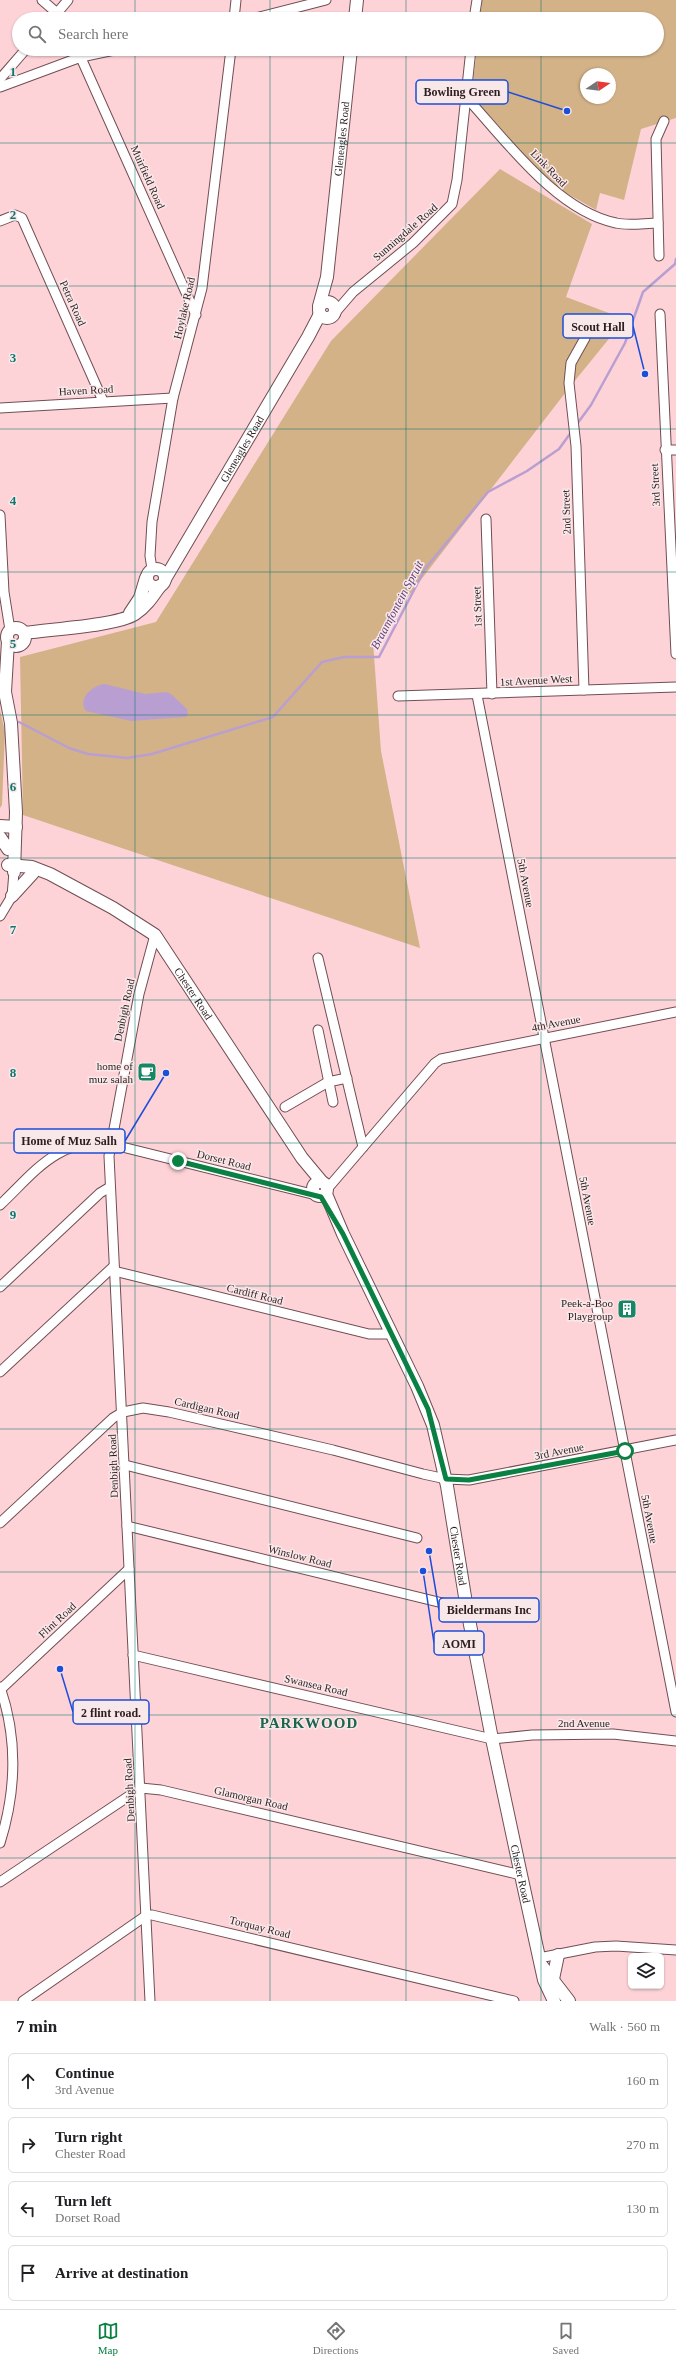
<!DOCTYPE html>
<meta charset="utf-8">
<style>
body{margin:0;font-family:"Times New Roman",serif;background:#f6f6f6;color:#202124}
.controls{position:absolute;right:12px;bottom:12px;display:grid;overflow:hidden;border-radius:6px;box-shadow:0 1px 3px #0004}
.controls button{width:36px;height:36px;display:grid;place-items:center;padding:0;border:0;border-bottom:1px solid #e0e0e0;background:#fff;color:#202124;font:20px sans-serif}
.compass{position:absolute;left:580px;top:68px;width:36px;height:36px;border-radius:50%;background:#fff;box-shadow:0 1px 3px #0004;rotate:77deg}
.stop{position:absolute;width:12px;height:12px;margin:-9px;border:3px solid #0b8043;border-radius:50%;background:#fff}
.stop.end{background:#0b8043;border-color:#fff;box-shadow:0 1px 4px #0008}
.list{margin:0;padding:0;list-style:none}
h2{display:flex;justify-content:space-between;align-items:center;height:52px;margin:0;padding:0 16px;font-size:17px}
h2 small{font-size:13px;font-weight:400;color:#757577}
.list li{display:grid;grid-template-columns:26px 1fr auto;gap:12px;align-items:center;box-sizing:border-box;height:56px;margin:0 8px 8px;padding:0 8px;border:1px solid #e0e0e0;border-radius:6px}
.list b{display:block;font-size:15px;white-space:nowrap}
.list p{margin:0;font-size:13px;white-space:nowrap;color:#757577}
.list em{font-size:13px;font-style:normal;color:#757577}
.icon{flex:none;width:22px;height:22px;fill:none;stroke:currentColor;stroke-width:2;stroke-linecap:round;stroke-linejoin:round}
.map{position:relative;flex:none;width:676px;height:2001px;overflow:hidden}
.search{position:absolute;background:#fff;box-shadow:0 1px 3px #0004;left:12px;right:12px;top:12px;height:44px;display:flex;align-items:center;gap:10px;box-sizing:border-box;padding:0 14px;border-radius:22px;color:#757577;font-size:15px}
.sheet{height:308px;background:#fff}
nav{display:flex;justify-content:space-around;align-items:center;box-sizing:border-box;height:56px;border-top:1px solid #e0e0e0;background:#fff;font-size:11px;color:#757577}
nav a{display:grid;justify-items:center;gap:2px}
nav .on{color:#0b8043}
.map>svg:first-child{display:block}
</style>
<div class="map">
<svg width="676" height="2001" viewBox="0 0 676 2001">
<rect width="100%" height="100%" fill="#fdd3d8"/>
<g fill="#d3b288" fill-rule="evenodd">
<path d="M482 0H676V118L641 129 624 200 600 193 596 210 549 183 471 99 477 49H657V19H480ZM586 74H610V98H586Z"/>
<path d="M500 169 592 224 566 297 625 319 569 388 373 642 381 751 420 948 23 815 20 657 156 622 331 341Z"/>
<path d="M0 710 5 732 2 805 0 808Z"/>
</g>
<path fill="#b99fd1" d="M105 684 145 694 166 692 171 694 187 709 188 715 185 717 131 721 86 711C77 698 93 685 105 684Z"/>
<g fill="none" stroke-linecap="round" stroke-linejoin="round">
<g stroke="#b99fd1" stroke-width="2.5">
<path d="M577 424 591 405 625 343 643 292 675 264 676 259"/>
<path d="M19 722 69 748 88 754 127 758 152 754 273 717 322 662 344 657H379L425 569 488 492 527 471 559 449 572 431"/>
</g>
<defs>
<g id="street">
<path d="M42 0 57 13 60 19"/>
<path d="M52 19 68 0"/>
<path d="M234 19 236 0"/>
<path d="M252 19 326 0"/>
<path d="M474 19 477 0"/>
<path d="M77 49 196 315"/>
<path d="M0 79 26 49"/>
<path d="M0 87 81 57 119 49"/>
<path d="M465 96C505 139 556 211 616 223 629 226 645 223 658 223"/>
<path d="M0 221 15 215 22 218 103 401"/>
<path d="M659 256 656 139 664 121"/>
<path d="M334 314 353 292 413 243 452 204 457 180 471 49"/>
<path d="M660 314 676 654"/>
<path d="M0 408 173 398"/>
<path d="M665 450H676"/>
<path d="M0 515 4 592 10 630"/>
<path d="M486 519 492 694"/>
<path d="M152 569 150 556 152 522 173 398 202 288 231 49"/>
<path d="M584 690 576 446 569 383 571 363 585 338"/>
<path d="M477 695 676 1712"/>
<path d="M398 696 676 687"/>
<path d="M0 916 12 896 14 872"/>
<path d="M318 958 363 1147"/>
<path d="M318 1030 333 1102"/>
<path d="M285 1107 328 1082 347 1078"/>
<path d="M328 1188 435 1063 441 1059 676 1012"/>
<path d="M0 1205C35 1172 57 1138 110 1144L316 1195"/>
<path d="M114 1271 369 1334H392"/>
<path d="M0 1287 100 1193 110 1187"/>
<path d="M0 1372 113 1267"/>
<path d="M125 1465 417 1538"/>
<path d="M0 1523 113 1418 123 1412 143 1408 169 1412 333 1450 423 1474 446 1479 469 1480 676 1440"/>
<path d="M127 1526 467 1609"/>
<path d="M133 1655 492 1739 532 1735 613 1734 676 1741"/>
<path d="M0 1687C18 1739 16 1792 0 1843"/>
<path d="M1 1689 129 1569"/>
<path d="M0 1882 141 1788 161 1790 521 1875"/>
<path d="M539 1958 595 1947 616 1946 676 1950"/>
<path d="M23 2001 147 1915H152L514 2001"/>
<path d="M150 2001 109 1156 139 994 155 935"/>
</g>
<g id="secondary">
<path d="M355 19 357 0"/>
<circle cx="327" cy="310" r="8"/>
<path id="s1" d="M319 306 327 277 351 49"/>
<circle cx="156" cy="578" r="9"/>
<path id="s2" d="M165 579 308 337 320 314"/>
<path d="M130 613 140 598 146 578"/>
<circle cx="16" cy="637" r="9"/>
<path d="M25 633C50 629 116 626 135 614 146 607 153 596 160 586"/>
<path d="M8 641 5 692 11 723 16 812 14 872"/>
<path d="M0 826 16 827"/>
<path d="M0 837 8 849"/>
<path id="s3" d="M8 865 32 867 50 874 113 908 155 935 302 1158 322 1182"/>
<path d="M12 896 33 873"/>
<circle cx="320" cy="1189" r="7"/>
<path id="s4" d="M326 1194 343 1234 417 1386 433 1425 447 1486 467 1609 492 1739 521 1875 544 1980 554 2001"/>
<path d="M542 1966 569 2001"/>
<path d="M553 1979 558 1955"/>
</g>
</defs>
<use href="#street" stroke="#714e53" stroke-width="11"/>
<use href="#secondary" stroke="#714e53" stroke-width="14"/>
<use href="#street" stroke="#fff" stroke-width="9"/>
<use href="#secondary" stroke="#fff" stroke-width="12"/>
</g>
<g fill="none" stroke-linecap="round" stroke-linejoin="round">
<path stroke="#0b8043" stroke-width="5" d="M178 1161 321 1197 343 1234 428 1409 446 1479 469 1480 625 1451"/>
</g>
<path fill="none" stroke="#0f766e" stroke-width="1" stroke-opacity="0.55" d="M135 0V19M270 0V19M406 0V19M541 0V19M135 49V2001M270 49V2001M406 49V2001M541 49V2001M0 143H676M0 286H676M0 429H676M0 572H676M0 715H676M0 858H676M0 1000H676M0 1143H676M0 1286H676M0 1429H676M0 1572H676M0 1715H676M0 1858H676"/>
<defs>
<symbol id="cafe-square" viewBox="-11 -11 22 22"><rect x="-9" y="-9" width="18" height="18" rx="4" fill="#178665" stroke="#f9e8ea"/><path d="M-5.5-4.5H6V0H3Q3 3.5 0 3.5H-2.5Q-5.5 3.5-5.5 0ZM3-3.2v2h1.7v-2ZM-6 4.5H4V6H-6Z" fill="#fff"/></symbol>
<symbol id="building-square" viewBox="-11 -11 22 22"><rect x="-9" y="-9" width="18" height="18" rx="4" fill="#178665" stroke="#f9e8ea"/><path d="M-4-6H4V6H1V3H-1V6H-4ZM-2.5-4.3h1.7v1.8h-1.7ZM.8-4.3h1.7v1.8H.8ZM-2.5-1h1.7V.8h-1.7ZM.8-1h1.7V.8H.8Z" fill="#fff"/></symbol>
</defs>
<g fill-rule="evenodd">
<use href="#cafe-square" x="136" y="1061" width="22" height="22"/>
<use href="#building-square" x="616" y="1298" width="22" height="22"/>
</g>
<g text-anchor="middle" stroke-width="3" stroke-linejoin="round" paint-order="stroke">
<g font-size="11" fill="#2c1d1e" stroke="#f9e8ea">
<text dy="4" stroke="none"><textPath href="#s1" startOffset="169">Gleneagles Road</textPath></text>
<text transform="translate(549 168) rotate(46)" y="4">Link Road</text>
<text transform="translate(148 177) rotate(66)" y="4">Muirfield Road</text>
<text transform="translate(405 232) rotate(-41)" y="4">Sunningdale Road</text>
<text transform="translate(73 303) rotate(66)" y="4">Petra Road</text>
<text transform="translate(184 308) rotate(-77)" y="4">Hoylake Road</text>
<text transform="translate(86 390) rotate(-3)" y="4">Haven Road</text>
<text dy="4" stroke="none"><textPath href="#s2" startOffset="151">Gleneagles Road</textPath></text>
<text transform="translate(655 485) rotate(-93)" y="4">3rd Street</text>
<text transform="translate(566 512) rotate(-92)" y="4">2nd Street</text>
<text transform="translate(477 607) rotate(-92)" y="4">1st Street</text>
<text transform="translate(536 680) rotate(-3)" y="4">1st Avenue West</text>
<text transform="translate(526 883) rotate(79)" y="4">5th Avenue</text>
<text dy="4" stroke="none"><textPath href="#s3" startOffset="235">Chester Road</textPath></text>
<text transform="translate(124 1010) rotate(-78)" y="4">Denbigh Road</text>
<text transform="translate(556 1023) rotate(-11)" y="4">4th Avenue</text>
<text transform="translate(224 1160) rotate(14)" y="4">Dorset Road</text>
<text transform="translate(588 1201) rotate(79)" y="4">5th Avenue</text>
<text transform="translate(255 1294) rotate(14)" y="4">Cardiff Road</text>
<text transform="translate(207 1408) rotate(13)" y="4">Cardigan Road</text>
<text transform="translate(559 1451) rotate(-11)" y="4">3rd Avenue</text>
<text transform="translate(113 1466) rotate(-92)" y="4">Denbigh Road</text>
<text transform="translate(650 1519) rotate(79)" y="4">5th Avenue</text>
<text transform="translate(300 1556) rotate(14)" y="4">Winslow Road</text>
<text dy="4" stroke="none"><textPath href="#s4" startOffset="388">Chester Road</textPath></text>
<text transform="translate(57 1620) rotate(-43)" y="4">Flint Road</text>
<text transform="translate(316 1685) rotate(13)" y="4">Swansea Road</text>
<text x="584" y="1727">2nd Avenue</text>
<text transform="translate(129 1790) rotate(-93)" y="4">Denbigh Road</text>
<text transform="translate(251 1798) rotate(13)" y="4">Glamorgan Road</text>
<text dy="4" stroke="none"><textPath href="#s4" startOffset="712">Chester Road</textPath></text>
<text transform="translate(260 1927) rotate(14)" y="4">Torquay Road</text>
</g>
<g font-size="11" fill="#2c1d1e" stroke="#f9e8ea" text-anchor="end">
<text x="133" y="1070">home of<tspan x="133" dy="13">muz salah</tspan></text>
<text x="613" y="1307">Peek-a-Boo<tspan x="613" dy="13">Playgroup</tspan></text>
</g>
<g font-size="12" font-style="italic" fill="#603e7c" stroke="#f9e8ea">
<text transform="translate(397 605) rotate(-62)" y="4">Braamfontein Spruit</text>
</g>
<g font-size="15" font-weight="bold" letter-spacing="1" fill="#1e644d" stroke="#f9e8ea">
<text x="309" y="1728">PARKWOOD</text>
</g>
</g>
<g font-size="13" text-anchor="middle" font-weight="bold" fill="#0f766e" stroke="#f9e8ea" stroke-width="3" stroke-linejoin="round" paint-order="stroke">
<text x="13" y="76">1</text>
<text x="13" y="219">2</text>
<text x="13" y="362">3</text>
<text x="13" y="505">4</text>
<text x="13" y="648">5</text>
<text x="13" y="791">6</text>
<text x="13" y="934">7</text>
<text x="13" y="1077">8</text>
<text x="13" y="1219">9</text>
</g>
<path fill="none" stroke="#1d4ed8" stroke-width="1.5" d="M567 111L508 92M645 374L633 326M166 1073L125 1141M429 1551L439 1610M423 1571L434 1643M60 1669L73 1712"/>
<g fill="#1d4ed8" stroke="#f9e8ea" stroke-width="1.5">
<circle cx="567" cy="111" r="4"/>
<circle cx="645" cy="374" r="4"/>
<circle cx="166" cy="1073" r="4"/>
<circle cx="429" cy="1551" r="4"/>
<circle cx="423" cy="1571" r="4"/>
<circle cx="60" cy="1669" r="4"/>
</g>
<g fill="#f9e8ea" stroke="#1d4ed8" stroke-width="1.5">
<rect x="416" y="80" width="92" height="24" rx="4"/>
<rect x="563" y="314" width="70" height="24" rx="4"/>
<rect x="14" y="1129" width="111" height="24" rx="4"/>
<rect x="439" y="1598" width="100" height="24" rx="4"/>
<rect x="434" y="1631" width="50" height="24" rx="4"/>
<rect x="73" y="1700" width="76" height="24" rx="4"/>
</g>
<g font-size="12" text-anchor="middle" font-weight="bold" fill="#2c1d1e">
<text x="462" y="96">Bowling Green</text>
<text x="598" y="331">Scout Hall</text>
<text x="69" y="1145">Home of Muz Salh</text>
<text x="489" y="1614">Bieldermans Inc</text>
<text x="459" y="1648">AOMI</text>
<text x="111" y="1717">2 flint road.</text>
</g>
</svg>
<div class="controls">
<button><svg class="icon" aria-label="layers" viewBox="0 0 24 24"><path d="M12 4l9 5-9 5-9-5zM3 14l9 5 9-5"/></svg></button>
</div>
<svg class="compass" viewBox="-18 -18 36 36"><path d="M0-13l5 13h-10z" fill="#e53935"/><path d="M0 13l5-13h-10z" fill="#757577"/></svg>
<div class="stop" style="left:625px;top:1451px"></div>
<div class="stop end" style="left:178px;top:1161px"></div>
<div class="search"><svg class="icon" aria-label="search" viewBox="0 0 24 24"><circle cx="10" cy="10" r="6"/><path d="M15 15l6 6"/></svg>Search here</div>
</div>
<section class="sheet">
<h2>7 min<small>Walk · 560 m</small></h2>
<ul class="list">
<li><svg class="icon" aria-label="ahead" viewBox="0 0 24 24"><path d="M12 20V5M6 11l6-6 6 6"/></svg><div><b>Continue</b><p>3rd Avenue</p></div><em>160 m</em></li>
<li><svg class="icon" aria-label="right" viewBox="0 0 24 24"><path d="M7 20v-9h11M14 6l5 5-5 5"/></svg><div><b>Turn right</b><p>Chester Road</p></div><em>270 m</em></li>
<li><svg class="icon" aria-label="left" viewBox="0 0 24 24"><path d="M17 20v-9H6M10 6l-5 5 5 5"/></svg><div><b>Turn left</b><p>Dorset Road</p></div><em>130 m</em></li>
<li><svg class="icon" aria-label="arrive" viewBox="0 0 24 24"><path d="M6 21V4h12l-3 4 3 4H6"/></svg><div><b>Arrive at destination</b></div></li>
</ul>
</section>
<nav>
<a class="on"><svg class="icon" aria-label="map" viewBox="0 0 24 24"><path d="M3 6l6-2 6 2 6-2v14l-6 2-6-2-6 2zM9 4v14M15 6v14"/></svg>Map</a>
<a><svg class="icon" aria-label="directions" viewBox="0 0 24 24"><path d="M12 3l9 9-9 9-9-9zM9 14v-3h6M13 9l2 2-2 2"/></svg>Directions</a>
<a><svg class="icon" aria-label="saved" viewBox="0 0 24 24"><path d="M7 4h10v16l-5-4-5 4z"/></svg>Saved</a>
</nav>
